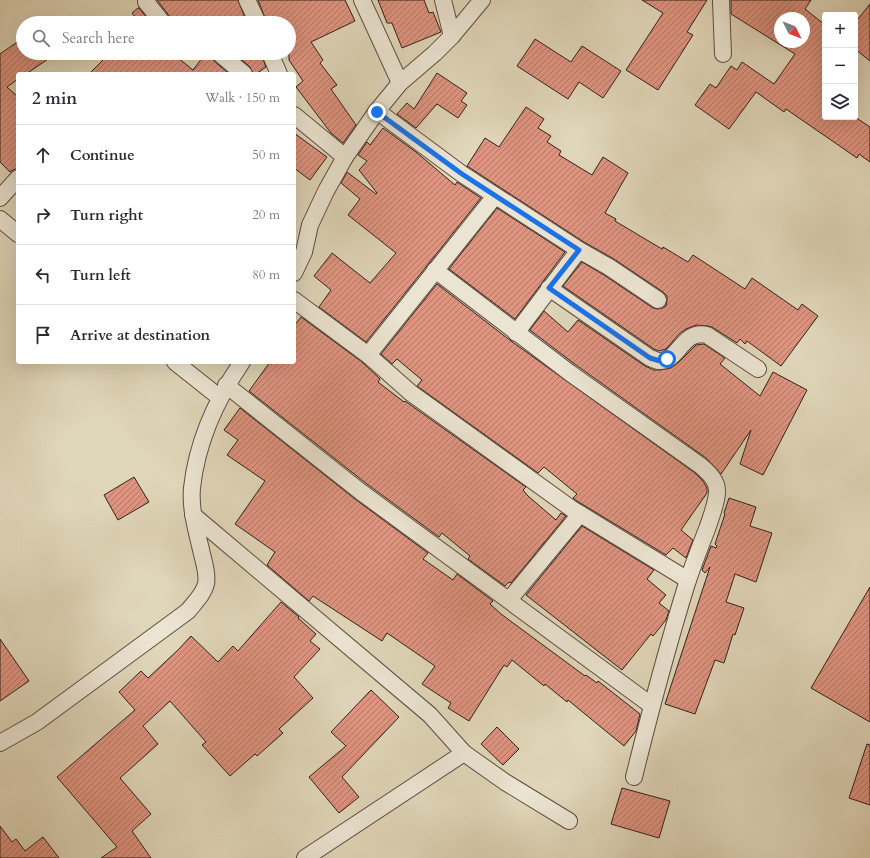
<!DOCTYPE html>
<meta charset="utf-8">
<style>
body{margin:0;font-family:Cardo,serif;background:#f2f2f3;color:#2b2b33}
.controls{position:absolute;right:12px;top:12px;display:grid;overflow:hidden;border-radius:4px;box-shadow:0 4px 16px #0002}
.controls button{width:36px;height:36px;display:grid;place-items:center;padding:0;border:0;border-bottom:1px solid #e1e1e2;background:#fff;color:#2b2b33;font:20px sans-serif}
.compass{position:absolute;left:774px;top:12px;width:36px;height:36px;border-radius:50%;background:#fff;box-shadow:0 4px 16px #0002;rotate:132deg}
.stop{position:absolute;width:12px;height:12px;margin:-9px;border:3px solid #1a73e8;border-radius:50%;background:#fff}
.stop.end{background:#1a73e8;border-color:#fff;box-shadow:0 1px 4px #0008}
.list{margin:0;padding:0;list-style:none}
h2{display:flex;justify-content:space-between;align-items:center;height:52px;margin:0;padding:0 16px;font-size:17px}
h2 small{font-size:13px;font-weight:400;color:#7c7c81}
.list li{display:grid;grid-template-columns:26px 1fr auto;gap:12px;align-items:center;box-sizing:border-box;height:60px;padding:0 16px;border-top:1px solid #e1e1e2}
.list b{display:block;font-size:15px;white-space:nowrap}
.list em{font-size:13px;font-style:normal;color:#7c7c81}
.icon{flex:none;width:22px;height:22px;fill:none;stroke:currentColor;stroke-width:2;stroke-linecap:round;stroke-linejoin:round}
.map{position:relative;flex:none;width:870px;height:858px;overflow:hidden}
.search{position:absolute;background:#fff;box-shadow:0 4px 16px #0002;left:16px;top:16px;width:280px;height:44px;display:flex;align-items:center;gap:10px;box-sizing:border-box;padding:0 14px;border-radius:22px;color:#7c7c81;font-size:15px}
.panel{position:absolute;background:#fff;box-shadow:0 4px 16px #0002;left:16px;top:72px;width:280px;height:292px;border-radius:4px}
.map>svg:first-child{display:block}
</style>
<div class="map">
<svg width="870" height="858" viewBox="0 0 870 858">
<defs>
<pattern id="building-hatch" width="6" height="6" patternUnits="userSpaceOnUse"><rect width="6" height="6" fill="#df9480"/><path d="M-1 1l2-2M0 6l6-6M5 7l2-2" fill="none" stroke="#b57868"/></pattern>
</defs>
<rect width="100%" height="100%" fill="#e0d6b9"/>
<filter id="stains"><feTurbulence type="fractalNoise" baseFrequency=".005" numOctaves="4"/><feColorMatrix values="0 0 0 0 .2 0 0 0 0 .09 0 0 0 0 .02 0 0 0 .5 -.17"/></filter>
<radialGradient id="worn" r=".72"><stop offset=".6" stop-color="#630" stop-opacity="0"/><stop offset="1" stop-color="#630" stop-opacity=".3"/></radialGradient>
<g fill="url(#building-hatch)" stroke="#312019" fill-rule="evenodd">
<path d="M157 0H238L247 23H172L170 17Z"/>
<path d="M258 0H345L355 21 311 42 323 60 320 63 337 85 331 89 356 125 343 143 331 133 296 87 303 81 289 60V23H267Z"/>
<path d="M378 0H424L429 13 433 12 441 32 402 48 392 23H387Z"/>
<path d="M642 0H707L687 32 693 35 658 90 626 70 663 13Z"/>
<path d="M731 0H811L805 9 825 25V117H855L870 127V162L859 154 857 158 786 109 784 112 756 92 729 129 695 105 710 84 716 88 731 66 737 70 742 62 774 84 795 54 731 14ZM780 18H804V42H780Z"/>
<path d="M870 4V61L855 49V23Z"/>
<path d="M138 8H139L151 23H140L132 13Z"/>
<path d="M23 38V53H57L26 74H18V79L7 87 18 97V169H15L10 172 0 162V54Z"/>
<path d="M535 39 571 62 582 46 621 71 603 98 579 82 568 99 517 66Z"/>
<path d="M110 53H172L193 70 206 53H210L213 60 228 73 89 74Z"/>
<path d="M234 53H261L266 67 256 74H253L250 67Z"/>
<path d="M437 73 467 93 461 101 467 105 458 118 437 104 416 128 397 114 407 103 414 109Z"/>
<path d="M526 107 544 119 538 128 551 136 547 142 561 151 559 155 592 175 603 157 628 173 605 213 616 219 615 221 662 249 663 247 688 262 693 255 745 289 752 278 798 310 802 304 818 316 781 366 747 341 745 344 740 339 737 343 712 327 708 326 696 325 686 329 679 334 666 349 659 351 654 349 563 286 582 262 604 275 653 308 658 309 662 308 666 306 667 301V296L663 292 614 259 584 242 467 166 485 138 499 147Z"/>
<path d="M383 128 416 152 455 185 457 182 481 198 366 342 319 307 331 290 314 276 332 253 370 283 396 253 348 215 360 199 341 183 347 172 376 194 377 193 359 170 367 161 358 155 367 142 370 145Z"/>
<path d="M294 133 327 157 310 180 294 168Z"/>
<path d="M497 208 565 252 515 319 449 269Z"/>
<path d="M437 284 511 341 695 473 703 481 707 488V493L681 530 693 540 686 558 673 548 666 555 577 501 573 498 577 494 544 467 538 473 417 386 422 380 397 359 392 364 381 354Z"/>
<path d="M544 311 568 332 578 320 645 366 654 370H660L671 368 678 363 696 345 704 344 725 358 720 364 760 396 773 372 807 390 763 475 740 464 751 430 721 474 706 458 576 365 530 330Z"/>
<path d="M301 317 362 362 380 379 378 382 404 402 405 401 526 487 523 490 528 496 556 520 561 513 566 516 511 583 509 582 505 586 468 559 470 556 442 533 439 537 367 484 249 391 270 362H294V326Z"/>
<path d="M240 408 355 499 428 553 423 559 453 580 457 574 493 601 490 604 501 614 585 676 586 675 597 683 598 681 640 714 636 731 624 746 568 700 567 702 545 684 544 686 512 660 507 667 504 665 469 721 448 708 451 703 422 684 435 666 387 633 382 641 313 596 309 601 267 565 275 552 235 524 265 481 227 455 238 440 224 430Z"/>
<path d="M134 477 149 502 118 520 104 495Z"/>
<path d="M729 498 756 507 750 526 772 533 756 582 735 574 726 602 744 608 735 635 733 634 724 663 715 660 695 714 665 704 710 567 705 573 702 570 711 546 716 548 717 546 715 544 725 514 724 513Z"/>
<path d="M582 526 654 570 647 579 666 595 659 603 669 611 666 620 653 636 651 634 622 670 526 595Z"/>
<path d="M870 587V722L811 688Z"/>
<path d="M281 602 299 617 298 618 316 634 310 641 320 649 294 677 313 698 279 729 283 733 257 756 255 754 230 776 202 745 206 742 170 701 143 726 158 744 120 778 151 814 132 831 151 858H101L117 847 57 777 135 710 119 692 141 671 148 678 179 649 191 636 218 662 233 646 238 651Z"/>
<path d="M0 639 29 681 0 701Z"/>
<path d="M371 690 399 717 342 777 359 797 339 813 309 777 346 746 331 732Z"/>
<path d="M497 727 519 749 503 765 481 744Z"/>
<path d="M867 744 870 745V805L849 798Z"/>
<path d="M622 788 670 801 659 838 611 824Z"/>
<path d="M0 826 12 842 16 839 25 851 43 837 59 858H0Z"/>
</g>
<g fill="none" stroke-linecap="round" stroke-linejoin="round">
<defs>
<g id="minor">
<path d="M247 0 258 23"/>
<path d="M362 0 400 83"/>
<path d="M443 0 452 36"/>
<path d="M721 0 723 54"/>
<path d="M146 2 163 23"/>
<path d="M219 53 244 74"/>
<path d="M270 53 279 74"/>
<path d="M377 111 462 174 579 250 609 267 658 300"/>
<path d="M294 115 345 157"/>
<path d="M0 198 18 178"/>
<path d="M0 219 18 234"/>
<path d="M435 270 570 373 701 466C709 473 718 481 717 493 716 505 711 517 707 529 700 547 693 565 687 583 667 648 650 712 634 777"/>
<path d="M294 273 304 252 310 225 326 191 345 157 377 111 400 83 435 53 452 36 482 0"/>
<path d="M549 288 650 358C653 359 657 361 659 361 679 362 682 329 707 335L758 369"/>
<path d="M294 300 368 355 411 393 572 509 688 580"/>
<path d="M516 333 579 250"/>
<path d="M368 355 495 196"/>
<path d="M175 362 219 397"/>
<path d="M226 385 361 492 651 705"/>
<path d="M193 515 430 715 464 753 505 782 569 821"/>
<path d="M509 600 580 514"/>
<path d="M0 743 37 722 188 611C195 602 203 595 206 584 208 574 204 563 202 554 197 532 190 510 192 488 197 442 216 400 242 362"/>
<path d="M305 858 464 753"/>
</g>
</defs>
<use href="#minor" stroke="#5d4e41" stroke-width="18"/>
<use href="#minor" stroke="#ebe4d2" stroke-width="16"/>
</g>
<g fill="none" stroke-linecap="round" stroke-linejoin="round">
<path stroke="#1a73e8" stroke-width="5" d="M377 112 462 174 579 250 549 288 650 358 660 361 667 359"/>
</g>
<rect width="100%" height="100%" filter="url(#stains)"/>
<rect width="100%" height="100%" fill="url(#worn)"/>
</svg>
<div class="controls">
<button>+</button>
<button>−</button>
<button><svg class="icon" aria-label="layers" viewBox="0 0 24 24"><path d="M12 4l9 5-9 5-9-5zM3 14l9 5 9-5"/></svg></button>
</div>
<svg class="compass" viewBox="-18 -18 36 36"><path d="M0-13l5 13h-10z" fill="#e53935"/><path d="M0 13l5-13h-10z" fill="#7c7c81"/></svg>
<div class="stop" style="left:667px;top:359px"></div>
<div class="stop end" style="left:377px;top:112px"></div>
<div class="search"><svg class="icon" aria-label="search" viewBox="0 0 24 24"><circle cx="10" cy="10" r="6"/><path d="M15 15l6 6"/></svg>Search here</div>
<section class="panel">
<h2>2 min<small>Walk · 150 m</small></h2>
<ul class="list">
<li><svg class="icon" aria-label="ahead" viewBox="0 0 24 24"><path d="M12 20V5M6 11l6-6 6 6"/></svg><div><b>Continue</b></div><em>50 m</em></li>
<li><svg class="icon" aria-label="right" viewBox="0 0 24 24"><path d="M7 20v-9h11M14 6l5 5-5 5"/></svg><div><b>Turn right</b></div><em>20 m</em></li>
<li><svg class="icon" aria-label="left" viewBox="0 0 24 24"><path d="M17 20v-9H6M10 6l-5 5 5 5"/></svg><div><b>Turn left</b></div><em>80 m</em></li>
<li><svg class="icon" aria-label="arrive" viewBox="0 0 24 24"><path d="M6 21V4h12l-3 4 3 4H6"/></svg><div><b>Arrive at destination</b></div></li>
</ul>
</section>
</div>
